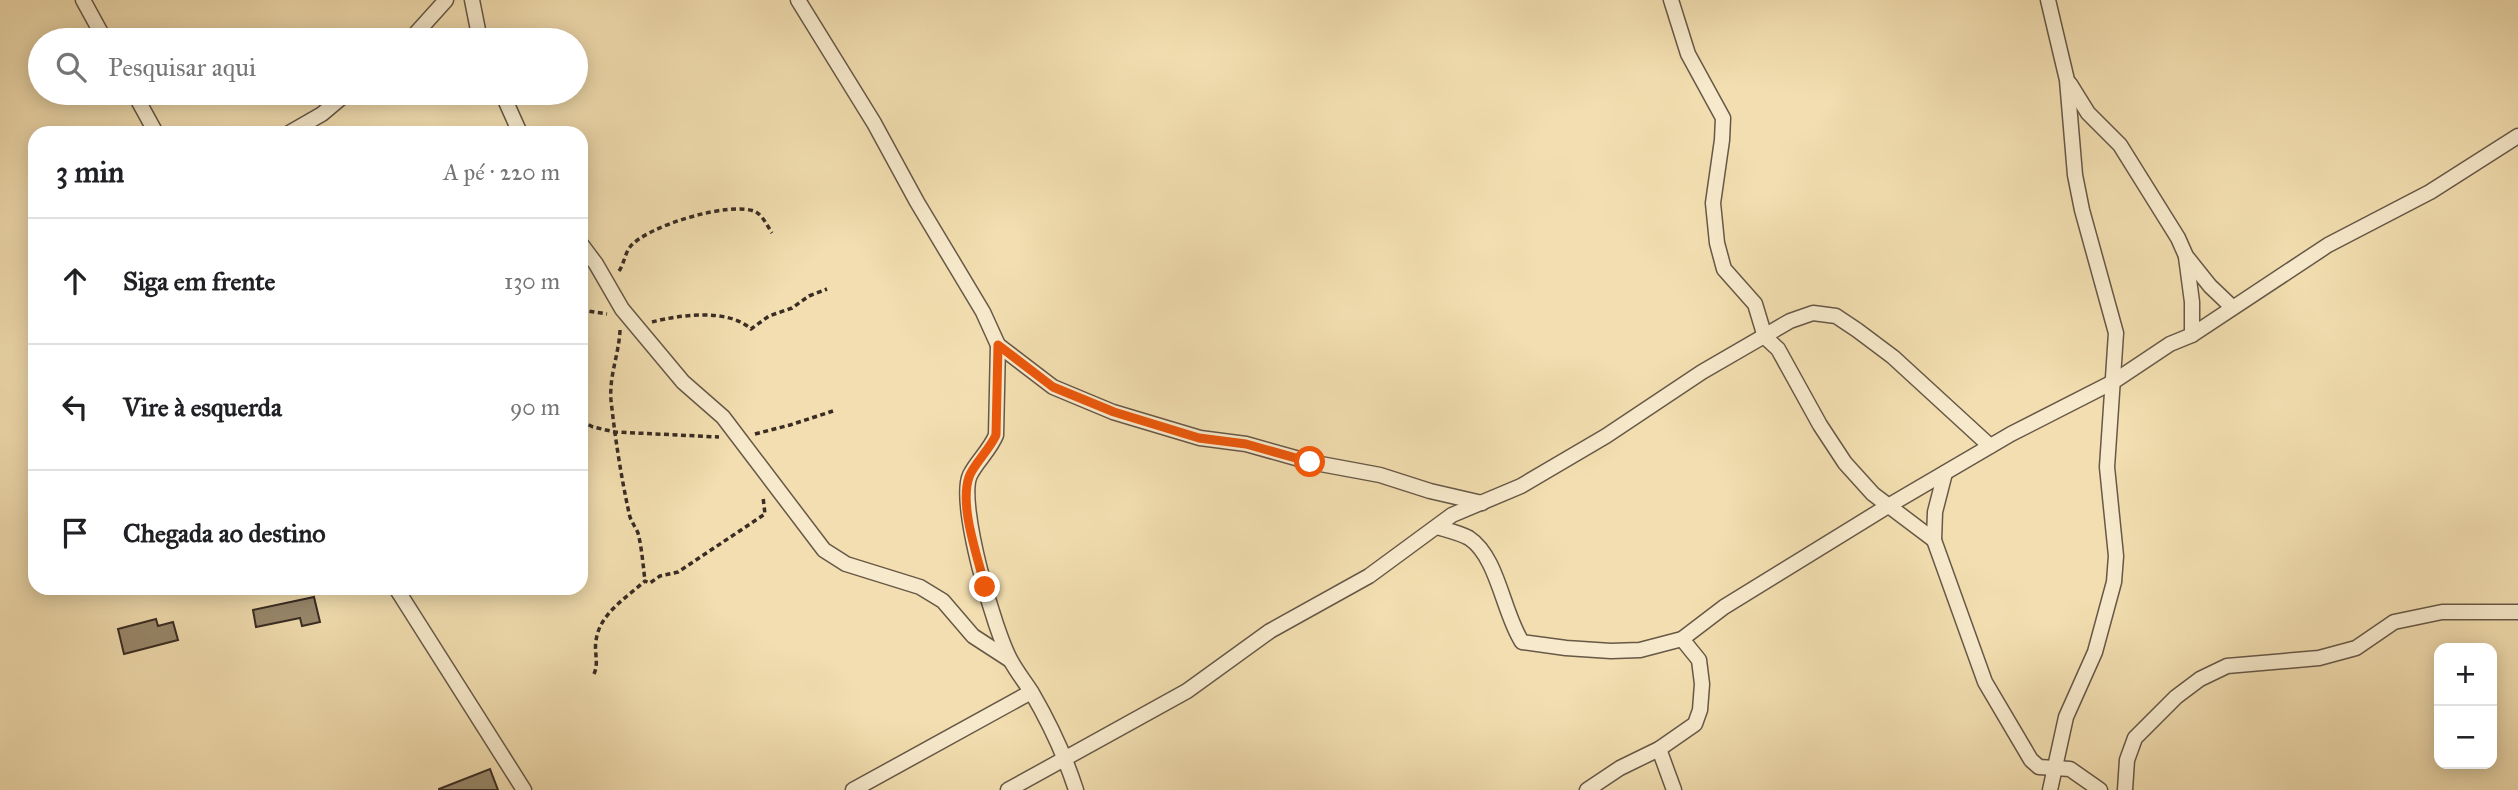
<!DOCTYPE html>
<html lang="pt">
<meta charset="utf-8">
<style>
body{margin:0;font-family:"IM FELL Great Primer",serif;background:#f2f2f2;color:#202124}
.controls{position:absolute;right:21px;bottom:21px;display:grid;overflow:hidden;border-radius:14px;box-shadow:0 4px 18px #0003}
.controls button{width:63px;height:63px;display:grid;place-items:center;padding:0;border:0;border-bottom:2px solid #e0e0e0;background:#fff;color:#202124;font:35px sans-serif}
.stop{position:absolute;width:21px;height:21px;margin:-16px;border:5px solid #ea580c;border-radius:50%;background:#fff}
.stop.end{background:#ea580c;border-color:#fff;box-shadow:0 2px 7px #0008}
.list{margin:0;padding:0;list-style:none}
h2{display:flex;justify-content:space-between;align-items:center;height:91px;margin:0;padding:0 28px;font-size:30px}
h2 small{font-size:23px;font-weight:400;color:#757577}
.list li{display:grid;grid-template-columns:46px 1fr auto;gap:21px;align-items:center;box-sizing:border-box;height:126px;padding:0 28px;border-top:2px solid #e0e0e0}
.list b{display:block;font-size:26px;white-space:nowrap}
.list em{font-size:23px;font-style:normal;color:#757577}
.icon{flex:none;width:38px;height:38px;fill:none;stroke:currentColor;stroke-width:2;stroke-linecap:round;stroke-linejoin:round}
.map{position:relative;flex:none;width:2518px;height:790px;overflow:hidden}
.search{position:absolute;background:#fff;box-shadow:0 4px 18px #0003;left:28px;top:28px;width:560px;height:77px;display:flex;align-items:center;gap:18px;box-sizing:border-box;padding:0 24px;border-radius:38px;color:#757577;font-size:26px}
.panel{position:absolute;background:#fff;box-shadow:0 4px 18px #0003;left:28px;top:126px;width:560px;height:469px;border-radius:21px}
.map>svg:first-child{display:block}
</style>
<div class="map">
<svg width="2518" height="790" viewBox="0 0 2518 790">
<rect width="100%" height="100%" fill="#f2deb0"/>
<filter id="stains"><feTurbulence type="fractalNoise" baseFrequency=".00286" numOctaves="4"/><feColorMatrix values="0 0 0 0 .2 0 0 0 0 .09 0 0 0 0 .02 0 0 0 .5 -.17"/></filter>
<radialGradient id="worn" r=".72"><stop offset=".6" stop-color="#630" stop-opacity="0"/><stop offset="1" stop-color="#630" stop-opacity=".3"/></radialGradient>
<g fill="#99896d" stroke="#392c24" stroke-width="2">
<path d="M314 597 320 622 302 626 300 618 256 627 253 610Z"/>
<path d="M156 619 158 626 173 622 178 640 124 654 118 629Z"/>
<path d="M490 769 498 790H439V789Z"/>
</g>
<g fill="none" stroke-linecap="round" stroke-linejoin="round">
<defs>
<g id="minor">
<path d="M83 0 105 40"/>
<path d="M472 0 480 40"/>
<path d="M798 0 874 123 917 202 983 312 998 345 996 435C990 450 977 461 970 475 957 503 995 633 1011 661 1017 672 1025 682 1032 693 1050 724 1065 756 1076 790"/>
<path d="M1671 0 1688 54 1723 118 1722 140 1713 203 1717 243 1724 269 1755 304 1765 337 1778 349 1820 425 1845 463 1873 494 1934 540"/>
<path d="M2048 0 2067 80 2075 175 2082 210 2116 333 2107 467 2116 556 2114 582 2095 652 2066 717 2050 790"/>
<path d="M410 40 446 0"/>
<path d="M2070 84 2088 113 2120 145 2178 238 2186 256 2210 286 2232 307"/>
<path d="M134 93 156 133"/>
<path d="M502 93 520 133"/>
<path d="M289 133 322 114 347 93"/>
<path d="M581 244 596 264 622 309 683 382 723 417 824 550 846 564 920 587 943 601 973 636 1010 660"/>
<path d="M2186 257 2192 302V335"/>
<path d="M998 345 1053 387 1113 412 1200 438 1246 444 1310 462 1380 475 1430 491 1482 503"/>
<path d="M1945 473 1935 512 1934 540 1985 682 2031 760 2039 767 2070 769 2100 790"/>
<path d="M1437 527C1447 530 1460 533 1469 538 1498 557 1503 613 1522 642L1566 648 1611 651 1640 650 1682 639 1724 607 1888 506 2011 434 2113 382 2170 344 2192 335 2328 245 2430 192 2518 136"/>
<path d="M396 588 524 790"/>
<path d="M1659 749 1674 790"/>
<path d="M853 790 1031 692"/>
<path d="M1008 790 1187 691 1270 631 1369 576 1452 515 1521 486 1606 436 1702 372 1790 321 1813 313 1836 316 1857 330 1893 357 1990 446"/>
<path d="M1587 790 1620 768 1659 749 1695 724 1700 710 1702 684 1699 660 1682 639"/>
<path d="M2125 790 2127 760 2135 738 2176 697 2200 679 2227 666 2319 658 2356 648 2394 622 2442 612H2518"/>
</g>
</defs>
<use href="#minor" stroke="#675847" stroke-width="17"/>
<g stroke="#392c24" stroke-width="3.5" stroke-dasharray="5 3.5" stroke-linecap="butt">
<path d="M619 271C624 264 625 253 630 247 646 226 732 200 756 212 763 216 768 227 772 233"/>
<path d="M581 310 607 314"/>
<path d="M652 322C679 315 728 308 751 329L769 316 792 308 809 296 827 289"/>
<path d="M620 330C619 354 609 376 611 400 615 438 621 476 629 513 630 520 635 526 638 533 642 549 643 565 645 581"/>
<path d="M581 421 593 427 615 432 719 437"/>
<path d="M755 434 790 425 833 411"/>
<path d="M594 674C599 663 594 652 596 641 599 614 626 598 645 581L650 583 660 576 678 572 765 514 763 497"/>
</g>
<use href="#minor" stroke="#f7eacc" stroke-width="14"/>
</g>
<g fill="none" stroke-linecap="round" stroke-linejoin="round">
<path stroke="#ea580c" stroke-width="9" d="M985 587C978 557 959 507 969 477 973 465 990 449 996 435L998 345 1053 387 1114 412 1199 438 1246 444 1310 462"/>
</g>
<rect width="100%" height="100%" filter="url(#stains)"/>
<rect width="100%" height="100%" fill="url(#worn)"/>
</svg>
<div class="controls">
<button>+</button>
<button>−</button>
</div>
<div class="stop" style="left:1310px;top:462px"></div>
<div class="stop end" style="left:985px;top:587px"></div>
<div class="search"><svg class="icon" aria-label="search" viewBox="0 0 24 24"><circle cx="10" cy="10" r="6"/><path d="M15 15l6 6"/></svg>Pesquisar aqui</div>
<section class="panel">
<h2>3 min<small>A pé · 220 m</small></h2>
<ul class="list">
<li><svg class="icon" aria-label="ahead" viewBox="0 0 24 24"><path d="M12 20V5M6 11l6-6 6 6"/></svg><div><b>Siga em frente</b></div><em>130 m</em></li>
<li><svg class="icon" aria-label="left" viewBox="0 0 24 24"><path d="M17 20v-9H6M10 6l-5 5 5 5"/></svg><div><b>Vire à esquerda</b></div><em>90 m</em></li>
<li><svg class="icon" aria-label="arrive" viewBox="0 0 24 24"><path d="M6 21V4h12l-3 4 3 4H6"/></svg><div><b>Chegada ao destino</b></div></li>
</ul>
</section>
</div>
